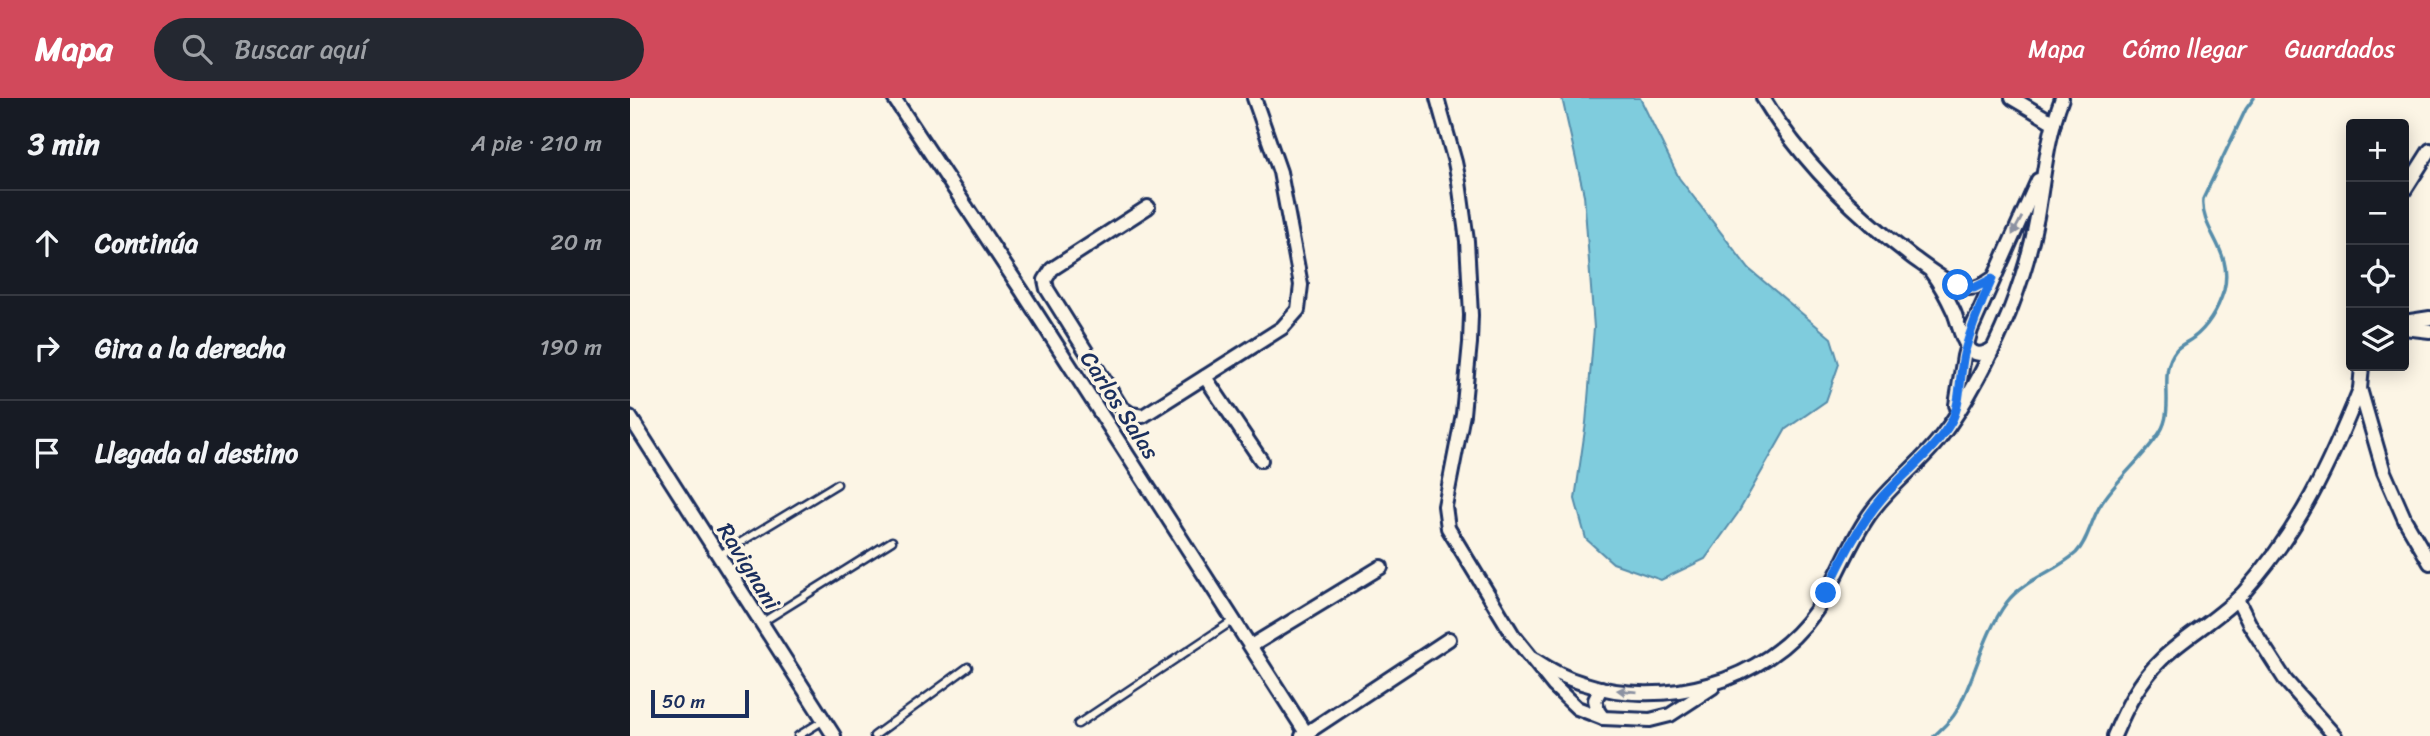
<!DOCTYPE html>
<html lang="es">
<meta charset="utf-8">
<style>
body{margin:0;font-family:Sriracha,sans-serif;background:#242831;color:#f1f3f6}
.controls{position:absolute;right:21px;top:21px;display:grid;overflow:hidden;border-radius:7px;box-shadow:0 4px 18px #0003}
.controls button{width:63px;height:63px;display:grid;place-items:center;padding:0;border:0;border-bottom:2px solid #363941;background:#171b24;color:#f1f3f6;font:35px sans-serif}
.scale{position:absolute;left:21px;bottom:18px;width:98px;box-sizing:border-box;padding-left:7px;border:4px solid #1b2f5e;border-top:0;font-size:19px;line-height:24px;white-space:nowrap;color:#1b2f5e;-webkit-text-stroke:5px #fcf5e5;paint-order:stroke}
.stop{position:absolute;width:21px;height:21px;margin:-16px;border:5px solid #1a73e8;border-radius:50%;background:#fff}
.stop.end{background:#1a73e8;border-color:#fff;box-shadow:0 2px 7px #0008}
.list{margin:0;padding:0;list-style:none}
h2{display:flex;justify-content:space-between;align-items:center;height:91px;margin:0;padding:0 28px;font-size:30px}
h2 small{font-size:23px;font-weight:400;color:#9ea1a6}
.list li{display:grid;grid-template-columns:46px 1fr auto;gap:21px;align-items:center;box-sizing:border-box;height:105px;padding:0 28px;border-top:2px solid #363941}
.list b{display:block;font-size:26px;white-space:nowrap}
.list em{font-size:23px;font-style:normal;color:#9ea1a6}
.icon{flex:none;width:38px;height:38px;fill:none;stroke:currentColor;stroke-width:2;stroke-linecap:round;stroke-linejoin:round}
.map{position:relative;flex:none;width:1800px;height:638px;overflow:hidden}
header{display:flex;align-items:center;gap:42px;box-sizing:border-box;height:98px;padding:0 35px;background:#d1495b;color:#fff}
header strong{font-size:33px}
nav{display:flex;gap:38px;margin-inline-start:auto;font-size:24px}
.search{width:490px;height:63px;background:#242831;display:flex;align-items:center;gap:18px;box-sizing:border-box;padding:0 24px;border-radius:38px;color:#9ea1a6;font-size:26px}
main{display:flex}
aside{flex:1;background:#171b24}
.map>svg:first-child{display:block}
</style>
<header>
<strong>Mapa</strong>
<div class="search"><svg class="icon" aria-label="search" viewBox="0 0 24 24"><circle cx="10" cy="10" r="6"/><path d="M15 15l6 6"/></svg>Buscar aquí</div>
<nav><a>Mapa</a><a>Cómo llegar</a><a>Guardados</a></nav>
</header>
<main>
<aside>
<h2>3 min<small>A pie · 210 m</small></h2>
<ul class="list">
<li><svg class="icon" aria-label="ahead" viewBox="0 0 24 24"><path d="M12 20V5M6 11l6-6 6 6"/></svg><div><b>Continúa</b></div><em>20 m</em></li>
<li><svg class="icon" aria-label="right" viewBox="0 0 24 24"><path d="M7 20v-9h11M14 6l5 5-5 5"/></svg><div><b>Gira a la derecha</b></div><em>190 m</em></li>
<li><svg class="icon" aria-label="arrive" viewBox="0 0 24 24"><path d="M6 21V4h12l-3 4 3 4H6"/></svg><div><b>Llegada al destino</b></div></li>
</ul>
</aside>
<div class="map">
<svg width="1800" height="638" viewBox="0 0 1800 638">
<rect width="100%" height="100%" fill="#fcf5e5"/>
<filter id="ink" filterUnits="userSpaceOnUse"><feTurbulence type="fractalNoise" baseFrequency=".0143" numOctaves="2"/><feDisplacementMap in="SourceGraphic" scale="14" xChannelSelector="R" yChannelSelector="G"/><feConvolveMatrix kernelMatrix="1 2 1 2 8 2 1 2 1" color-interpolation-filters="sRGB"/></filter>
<g filter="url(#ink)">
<path fill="#7fccdd" stroke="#578daa" stroke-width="2" d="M932 0H1010L1049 80 1119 171 1201 240 1209 266 1196 303 1156 331 1108 415 1075 461 1031 482 983 465 956 441 945 401 956 325 964 230 954 97Z"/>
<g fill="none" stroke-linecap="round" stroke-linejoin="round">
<path stroke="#578daa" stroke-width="3.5" d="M1304 638C1311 631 1321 623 1326 614 1346 579 1352 538 1377 504 1395 481 1425 474 1446 455 1458 443 1461 422 1470 408 1487 380 1513 361 1530 334 1546 309 1527 275 1546 252 1550 247 1558 244 1563 240 1579 228 1588 211 1594 192 1604 152 1570 133 1573 101L1616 11 1624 0"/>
<defs>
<g id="lane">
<path d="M88 458 207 386"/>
<path d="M131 525 262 443"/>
<path d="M448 626 604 522"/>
<path d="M168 638 194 622"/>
<path d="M244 638 338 569"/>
</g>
<g id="street">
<path d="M264 0 392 193 678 638"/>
<path d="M807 0 825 64 829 84 837 143 841 217 840 245 833 316 815 408 818 430 883 537 924 588 947 610 973 620 1020 622 1040 617 1083 589"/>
<path d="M1133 0C1171 63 1224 115 1282 159 1298 170 1319 188 1338 190 1347 191 1355 186 1362 181"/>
<path d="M1382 0 1424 25"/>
<path d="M1774 93 1800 52"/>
<path d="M518 109 422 171 415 182 417 191 491 309 501 316 513 318 652 230 668 212 671 187 650 74 624 0"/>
<path d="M1302 175C1311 187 1318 201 1324 214 1331 231 1335 269 1362 251"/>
<path d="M1774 224 1800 220"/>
<path d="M1774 230 1800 233"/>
<path d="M1732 268 1730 291 1754 374 1775 422 1800 465"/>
<path d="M575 279 631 362"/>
<path d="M1326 307 1334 258 1341 232 1408 82"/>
<path d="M0 319 204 638"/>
<path d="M1607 501 1620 527 1656 583 1705 638"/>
<path d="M621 548 751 469"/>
<path d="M905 562C920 572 935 580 952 585 1033 612 1135 585 1185 514 1207 483 1218 445 1242 413 1262 386 1290 366 1310 340 1336 307 1363 254 1379 215 1391 184 1401 152 1407 119 1414 78 1417 39 1432 0"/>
<path d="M971 590 965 602 968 613 973 620"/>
<path d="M672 638 819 541"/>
<path d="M1484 638C1496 610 1509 583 1532 561 1557 537 1590 520 1614 494 1670 431 1699 368 1730 291"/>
</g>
</defs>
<use href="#lane" stroke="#1b2f5e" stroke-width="11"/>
<use href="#street" stroke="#1b2f5e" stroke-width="18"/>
<use href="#lane" stroke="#fcf5e5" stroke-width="6"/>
<use href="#street" stroke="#fcf5e5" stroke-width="12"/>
</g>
<defs><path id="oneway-solid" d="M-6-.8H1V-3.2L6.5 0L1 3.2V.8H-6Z" transform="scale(1.75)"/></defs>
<g fill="#8c92a2">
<use href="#oneway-solid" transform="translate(1387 128) rotate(118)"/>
<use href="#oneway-solid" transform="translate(997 593) rotate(-175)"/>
</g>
</g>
<g fill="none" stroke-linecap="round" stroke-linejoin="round" filter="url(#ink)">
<path stroke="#1a73e8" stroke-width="9" d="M1196 495C1212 461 1228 428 1253 399 1275 374 1304 353 1321 324 1332 304 1329 277 1334 256 1341 230 1351 205 1362 181L1344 190 1328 187"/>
</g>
<g text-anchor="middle" stroke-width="7" stroke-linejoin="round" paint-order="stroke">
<g font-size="23" fill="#1b2f5e" stroke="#fcf5e5">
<text transform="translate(490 307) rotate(57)" y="8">Carlos Salas</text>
<text transform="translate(119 468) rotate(58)" y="8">Ravignani</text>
</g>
</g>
</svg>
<div class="controls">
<button>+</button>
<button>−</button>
<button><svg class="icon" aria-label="locate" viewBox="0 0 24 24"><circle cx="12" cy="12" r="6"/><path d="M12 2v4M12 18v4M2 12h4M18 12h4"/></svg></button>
<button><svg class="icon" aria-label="layers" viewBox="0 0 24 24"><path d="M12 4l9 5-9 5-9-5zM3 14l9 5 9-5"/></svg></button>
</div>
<div class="scale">50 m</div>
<div class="stop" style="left:1328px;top:187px"></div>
<div class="stop end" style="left:1196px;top:495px"></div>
</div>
</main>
